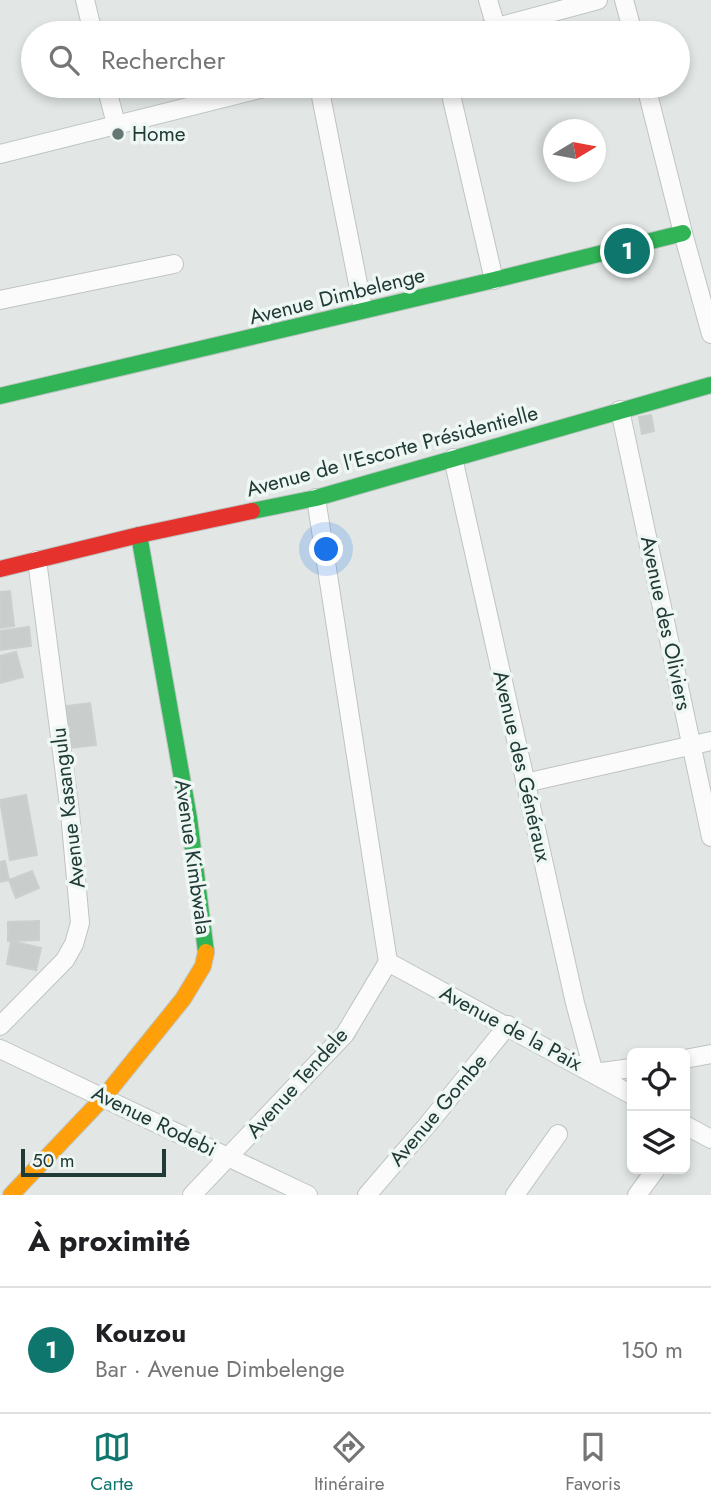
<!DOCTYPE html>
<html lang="fr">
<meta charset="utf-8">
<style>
body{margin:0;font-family:Jost,sans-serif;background:#f2f2f2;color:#202124}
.controls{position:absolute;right:21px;bottom:21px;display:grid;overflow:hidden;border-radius:10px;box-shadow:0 4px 10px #0003}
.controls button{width:63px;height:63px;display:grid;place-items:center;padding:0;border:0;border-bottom:2px solid #e0e0e0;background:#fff;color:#202124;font:35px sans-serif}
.compass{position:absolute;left:543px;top:119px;width:63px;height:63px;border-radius:50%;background:#fff;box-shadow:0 4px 10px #0003;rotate:80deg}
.scale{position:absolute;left:21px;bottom:18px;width:145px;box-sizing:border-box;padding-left:7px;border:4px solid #203a35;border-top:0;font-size:19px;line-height:24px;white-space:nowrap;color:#203a35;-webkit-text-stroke:5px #eff7f4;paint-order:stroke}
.you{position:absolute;left:327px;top:550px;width:24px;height:24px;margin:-18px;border:5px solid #fff;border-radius:50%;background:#1a73e8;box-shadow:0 0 0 10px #1a73e833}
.badge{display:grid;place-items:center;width:46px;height:46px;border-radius:50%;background:#0f766e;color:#fff;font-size:23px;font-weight:700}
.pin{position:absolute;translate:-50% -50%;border:4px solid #fff;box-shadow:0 2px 7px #0006}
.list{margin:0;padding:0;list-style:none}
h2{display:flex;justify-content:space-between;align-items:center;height:91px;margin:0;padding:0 28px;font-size:30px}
h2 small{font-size:23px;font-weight:400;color:#757577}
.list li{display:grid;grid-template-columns:46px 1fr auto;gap:21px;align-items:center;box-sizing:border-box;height:126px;padding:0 28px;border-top:2px solid #e0e0e0}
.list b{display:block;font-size:26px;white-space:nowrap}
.list p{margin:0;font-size:23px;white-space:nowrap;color:#757577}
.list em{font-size:23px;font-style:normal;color:#757577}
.icon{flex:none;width:38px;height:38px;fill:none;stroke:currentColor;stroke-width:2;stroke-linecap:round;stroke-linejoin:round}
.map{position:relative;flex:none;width:711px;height:1195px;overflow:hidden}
.search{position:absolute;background:#fff;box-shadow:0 4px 10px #0003;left:21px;right:21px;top:21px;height:77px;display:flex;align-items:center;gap:18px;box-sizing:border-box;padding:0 24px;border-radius:38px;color:#757577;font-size:26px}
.sheet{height:217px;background:#fff}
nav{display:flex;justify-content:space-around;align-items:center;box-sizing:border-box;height:98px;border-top:2px solid #e0e0e0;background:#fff;font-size:19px;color:#757577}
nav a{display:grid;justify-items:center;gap:4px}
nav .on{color:#0f766e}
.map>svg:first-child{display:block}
</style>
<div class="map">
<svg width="711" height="1195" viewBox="0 0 711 1195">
<rect width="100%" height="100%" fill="#e2e7e5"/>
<g fill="#c9cecc" stroke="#cad0ce" stroke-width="2">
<path d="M651 415 654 431 642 434 639 417Z"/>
<path d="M10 591 14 626 0 628V592Z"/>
<path d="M29 627 31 646 0 650V631Z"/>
<path d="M16 652 23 677 0 683V656Z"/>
<path d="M90 703 96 745 71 748 66 706Z"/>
<path d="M26 795 37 855 10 860 0 800Z"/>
<path d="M5 861 9 880 0 882V862Z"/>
<path d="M32 871 39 888 16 898 9 880Z"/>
<path d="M39 921V940L8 941V922Z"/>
<path d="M11 941 41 948 36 970 7 964Z"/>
</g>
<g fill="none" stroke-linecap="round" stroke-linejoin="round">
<defs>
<g id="street">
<path d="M85 0 93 33"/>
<path d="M488 0 496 27"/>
<path d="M624 0 633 33"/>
<path d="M475 33 598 0"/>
<path d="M106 86 116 124"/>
<path d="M319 86 363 309"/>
<path d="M449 86 494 280"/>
<path d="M646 86 683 233 711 334"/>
<path d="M0 154 272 86"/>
<path d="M0 300 174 264"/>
<path d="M620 410 711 837"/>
<path d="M453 458 575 1003 594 1073 632 1068"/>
<path d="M316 498 388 962"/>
<path d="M525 783 711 741"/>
<path d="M388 962 632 1095"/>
<path d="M0 1026 65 960 74 944 80 923 70 813 37 560"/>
<path d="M0 1049 308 1195"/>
<path d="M685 1059 711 1054"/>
<path d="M685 1125 711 1139"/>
<path d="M192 1195 345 1034 388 962"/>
<path d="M367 1195 429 1123 508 1025"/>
<path d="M515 1195 558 1134"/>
<path d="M637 1195 656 1169"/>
</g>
<g id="fast">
<path d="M0 396 494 280 683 233"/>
<path d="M252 511 316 498 711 385"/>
<path d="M139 535 189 818 206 952"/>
</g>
<path id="slow" d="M11 1195 104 1097 183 999 203 966 206 952"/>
<path id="jam" d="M0 569 139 535 252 511"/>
</defs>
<use href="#street" stroke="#bfc4c2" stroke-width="20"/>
<use href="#fast" stroke="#bec5c3" stroke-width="18"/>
<use href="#slow" stroke="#bec5c3" stroke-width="18"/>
<use href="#jam" stroke="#bec5c3" stroke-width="18"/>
<use href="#street" stroke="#fbfbfb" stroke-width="18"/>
<use href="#fast" stroke="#30b455" stroke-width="16"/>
<use href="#slow" stroke="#ff9f0a" stroke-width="16"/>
<use href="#jam" stroke="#e5322d" stroke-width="16"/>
</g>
<circle fill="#647773" stroke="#eff7f4" stroke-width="2.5" cx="118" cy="134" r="7"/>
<g text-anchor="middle" stroke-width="7" stroke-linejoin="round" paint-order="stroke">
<g font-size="21" fill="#203a35" stroke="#eff7f4" text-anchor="start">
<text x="132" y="141">Home</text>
</g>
<g font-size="21" fill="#203a35" stroke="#eff7f4">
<text transform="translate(337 296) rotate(-14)" y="7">Avenue Dimbelenge</text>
<text transform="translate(392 451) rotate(-15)" y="7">Avenue de l'Escorte Présidentielle</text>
<text transform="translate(666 623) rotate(78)" y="7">Avenue des Oliviers</text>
<text transform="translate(522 766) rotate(77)" y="7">Avenue des Généraux</text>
<text transform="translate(68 808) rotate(-97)" y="7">Avenue Kasangulu</text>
<text transform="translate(193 857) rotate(82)" y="7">Avenue Kimbwala</text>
<text transform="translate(511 1028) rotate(28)" y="7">Avenue de la Paix</text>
<text transform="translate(297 1083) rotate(-48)" y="7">Avenue Tendele</text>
<text transform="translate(438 1110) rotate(-50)" y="7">Avenue Gombe</text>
<text transform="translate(154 1121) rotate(26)" y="7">Avenue Rodebi</text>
</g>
</g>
</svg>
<div class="controls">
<button><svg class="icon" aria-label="locate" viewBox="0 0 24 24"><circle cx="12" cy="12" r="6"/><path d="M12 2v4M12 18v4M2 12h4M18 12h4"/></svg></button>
<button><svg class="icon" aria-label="layers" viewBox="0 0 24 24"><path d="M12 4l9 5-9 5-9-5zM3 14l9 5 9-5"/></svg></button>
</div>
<svg class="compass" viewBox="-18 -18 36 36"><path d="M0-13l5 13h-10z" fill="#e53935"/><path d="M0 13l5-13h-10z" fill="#757577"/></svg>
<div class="scale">50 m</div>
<div class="you"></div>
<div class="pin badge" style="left:627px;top:251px">1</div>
<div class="search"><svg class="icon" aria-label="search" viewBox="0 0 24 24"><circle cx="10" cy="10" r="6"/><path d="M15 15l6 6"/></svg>Rechercher</div>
</div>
<section class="sheet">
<h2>À proximité<small></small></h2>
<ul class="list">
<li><span class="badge">1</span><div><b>Kouzou</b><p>Bar · Avenue Dimbelenge</p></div><em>150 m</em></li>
</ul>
</section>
<nav>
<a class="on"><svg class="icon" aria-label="map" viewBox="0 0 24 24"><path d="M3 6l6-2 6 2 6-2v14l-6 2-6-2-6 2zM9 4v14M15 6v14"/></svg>Carte</a>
<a><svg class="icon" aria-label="directions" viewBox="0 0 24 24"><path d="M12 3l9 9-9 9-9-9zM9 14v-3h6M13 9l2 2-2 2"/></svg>Itinéraire</a>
<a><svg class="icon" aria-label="saved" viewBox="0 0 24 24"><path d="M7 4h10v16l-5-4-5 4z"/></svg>Favoris</a>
</nav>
